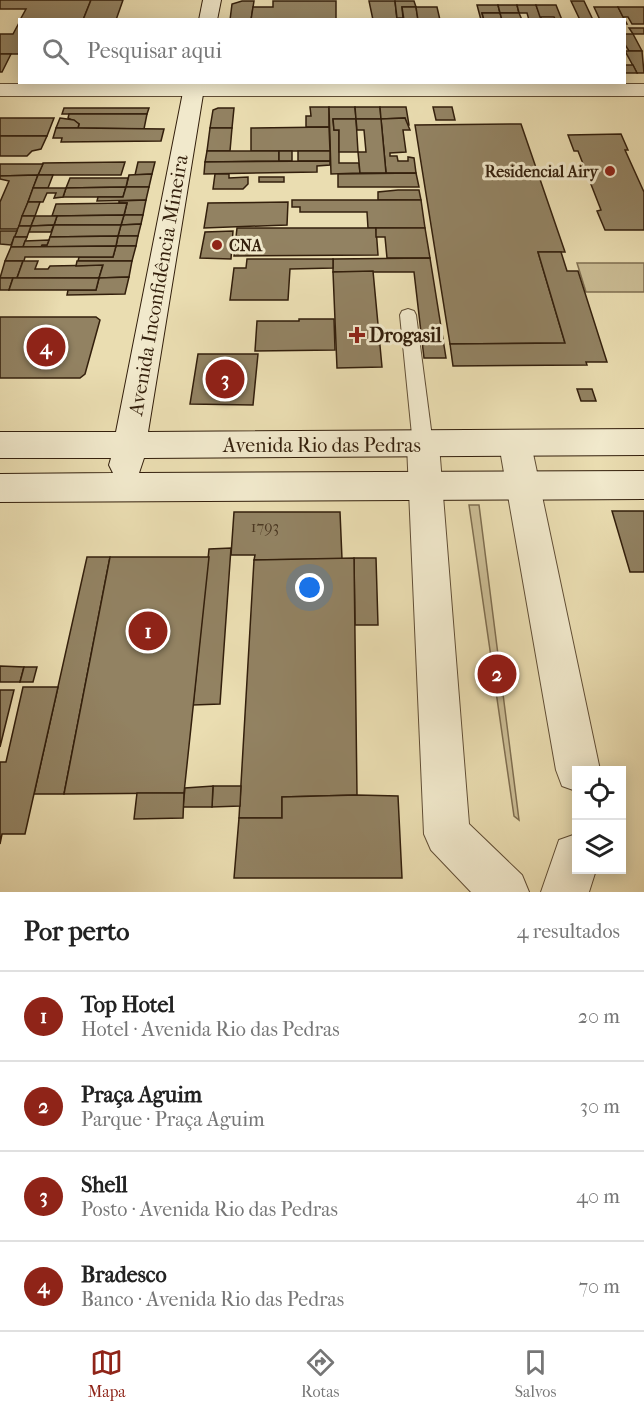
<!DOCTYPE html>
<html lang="pt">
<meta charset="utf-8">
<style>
body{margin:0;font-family:"IM FELL French Canon",serif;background:#f6f6f6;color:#222}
.controls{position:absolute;right:18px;bottom:18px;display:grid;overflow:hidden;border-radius:0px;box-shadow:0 3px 15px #0003}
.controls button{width:54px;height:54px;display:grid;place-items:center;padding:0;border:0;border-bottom:2px solid #e0e0e0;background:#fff;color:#222;font:30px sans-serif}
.you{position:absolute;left:310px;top:588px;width:21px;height:21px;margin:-15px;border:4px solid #fff;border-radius:50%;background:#1a73e8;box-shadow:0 0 0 9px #1a73e833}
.badge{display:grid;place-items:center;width:39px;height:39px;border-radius:50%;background:#8f2418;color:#fff;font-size:20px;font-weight:700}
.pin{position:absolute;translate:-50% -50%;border:3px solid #fff;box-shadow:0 2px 6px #0006}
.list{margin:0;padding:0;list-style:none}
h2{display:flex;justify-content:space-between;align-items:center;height:78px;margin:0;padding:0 24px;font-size:26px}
h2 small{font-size:20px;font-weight:400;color:#767676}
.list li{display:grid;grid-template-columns:39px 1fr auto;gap:18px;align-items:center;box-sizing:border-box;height:90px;padding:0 24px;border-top:2px solid #e0e0e0}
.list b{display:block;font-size:22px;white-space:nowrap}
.list p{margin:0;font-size:20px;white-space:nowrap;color:#767676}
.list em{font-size:20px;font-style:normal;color:#767676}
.icon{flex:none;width:33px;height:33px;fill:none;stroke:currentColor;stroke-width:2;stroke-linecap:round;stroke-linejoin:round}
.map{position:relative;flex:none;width:644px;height:892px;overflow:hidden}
.search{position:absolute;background:#fff;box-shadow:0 3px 15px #0003;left:18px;right:18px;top:18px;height:66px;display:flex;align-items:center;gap:15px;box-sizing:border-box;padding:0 21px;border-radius:0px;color:#767676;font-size:22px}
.sheet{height:438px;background:#fff}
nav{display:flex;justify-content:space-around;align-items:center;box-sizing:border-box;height:84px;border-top:2px solid #e0e0e0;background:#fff;font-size:16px;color:#767676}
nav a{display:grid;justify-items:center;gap:3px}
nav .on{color:#8f2418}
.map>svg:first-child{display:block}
</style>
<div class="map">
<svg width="644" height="892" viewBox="0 0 644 892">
<rect width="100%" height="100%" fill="#eaddb1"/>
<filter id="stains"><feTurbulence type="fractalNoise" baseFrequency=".00333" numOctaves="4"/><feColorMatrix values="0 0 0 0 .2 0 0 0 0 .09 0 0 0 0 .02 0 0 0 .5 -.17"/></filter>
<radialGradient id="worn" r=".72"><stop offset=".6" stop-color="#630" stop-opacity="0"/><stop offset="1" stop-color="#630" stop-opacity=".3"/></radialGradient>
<g fill="#cbbd95" stroke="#7f6e50" stroke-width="1.5">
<path d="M577 263H644V292H586Z"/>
<path d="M469 505H479L519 820 514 816Z"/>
</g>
<g fill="#928262" stroke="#331f0c" stroke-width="1.5">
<path d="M0 0H91L83 20H20L26 9H0Z"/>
<path d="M91 0H123L116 20H83Z"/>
<path d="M242 1H254L251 20H230L232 4Z"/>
<path d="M273 1H336V19L356 20H251L253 7H273Z"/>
<path d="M369 1H395L397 20H373Z"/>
<path d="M395 1H414L416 7H402L403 18H397Z"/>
<path d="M571 1H584L593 20H580Z"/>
<path d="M477 5H498L500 13H482L484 20H481Z"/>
<path d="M498 5H517L519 13H500Z"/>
<path d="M517 5H536L542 20H529L527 13H519Z"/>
<path d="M536 5H556L562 20H542L555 19 554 17H540Z"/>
<path d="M402 7H416L418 20H404Z"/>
<path d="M416 7H437L440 20H418Z"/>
<path d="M594 7H618L627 24H624V20H600Z"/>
<path d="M618 7H644V24H632L628 17H623Z"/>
<path d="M482 13H500L502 20H484Z"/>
<path d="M500 13H519L522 20H502Z"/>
<path d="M20 21V54H0V34H13Z"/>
<path d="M629 28H644V34H633Z"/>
<path d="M624 34H633L642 51H629L624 43Z"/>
<path d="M625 51H642L644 73H637Z"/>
<path d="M0 54H11L2 72H0Z"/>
<path d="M624 65H633L637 73H624Z"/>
<path d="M310 107H329V127H306V116H311Z"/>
<path d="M329 107H355L356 119H333L334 130H339V163H359L360 173 331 174Z"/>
<path d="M355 107H380L381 119H356Z"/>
<path d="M380 107H406L409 125H406L405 118 381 119Z"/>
<path d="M433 107H452L455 120H436Z"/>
<path d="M64 108H149L147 114H62Z"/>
<path d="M218 108H234L232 128H210L213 110Z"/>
<path d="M69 114H147L144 129 78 128 79 124 68 118Z"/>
<path d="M0 118H54L47 136H0Z"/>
<path d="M60 118 74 120 79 124 78 128H56Z"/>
<path d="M405 118 410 130H403L406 152 390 153V156H397L398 161H408V157L414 158 416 173H386L381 119Z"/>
<path d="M333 119H356L358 152H339V130H334Z"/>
<path d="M356 119H381L386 173H360L358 152H366L364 130H357Z"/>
<path d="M521 124 565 252H538L565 343 450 344 415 125Z"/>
<path d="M329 127 330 151H251V128Z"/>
<path d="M56 128H78L164 129 161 141 61 142 62 138H53Z"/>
<path d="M210 128H232L230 151H207Z"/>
<path d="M621 134 628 150H625L644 192V230H605L597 211 601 210 578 151H574L568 135Z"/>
<path d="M0 136H47L41 149 32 151 27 156H0Z"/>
<path d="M207 151H279V161L205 162Z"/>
<rect x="279" y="151" width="13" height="10"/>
<rect x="298" y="151" width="32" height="10"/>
<path d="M330 161V165L317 166V172L204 174 205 162Z"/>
<path d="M125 162 121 175H38L43 163Z"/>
<path d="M138 162H155L152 174 135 175Z"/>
<path d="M0 164H43L38 175 0 176Z"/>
<path d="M416 173 419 187H338V174Z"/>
<path d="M152 174 149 187H126L129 175Z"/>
<path d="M215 174H229V178L248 177V184L243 189H213Z"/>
<path d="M38 175 18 229H0V202L9 181 0 179V176Z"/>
<path d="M38 175H53L48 188H33Z"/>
<rect x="259" y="177" width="25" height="5"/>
<path d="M70 178H128L126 187 66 188Z"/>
<path d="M126 187 123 197H63L66 188Z"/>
<path d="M126 187H149L146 200 97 201 98 197H123Z"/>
<path d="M33 188H66L63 197 54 198 56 193H47L43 202H28Z"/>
<path d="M398 190H419L421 200H378V192Z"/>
<path d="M146 200 143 215H124L127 203H119V201Z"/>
<path d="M292 200H421L425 228H368L367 212H300V207H292Z"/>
<path d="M28 202H40L35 216H22Z"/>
<path d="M288 202 287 225 204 228 208 203Z"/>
<path d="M127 203 124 215 52 216 56 204Z"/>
<path d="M124 215H143L141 224 121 225Z"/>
<path d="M124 215 121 225H54L57 216Z"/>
<path d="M22 216H35L31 226H19Z"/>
<path d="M35 216H57L54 225 31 226Z"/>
<path d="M141 224 138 236H118L121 225Z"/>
<path d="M54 225 51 232H29L31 226Z"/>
<path d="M54 225H121L118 236 50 237Z"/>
<path d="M19 226H31L27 237H14Z"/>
<path d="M237 228H376L378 255 234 256Z"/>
<path d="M376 228H425L430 258H387L385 237H376Z"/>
<path d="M0 231H17L11 245 0 244Z"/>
<path d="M233 231 231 259 200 258 205 232Z"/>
<path d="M118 236H138L136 246H116Z"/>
<path d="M118 236 116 246 41 247 42 245H47L50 237Z"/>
<path d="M14 237H27L23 247H11Z"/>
<path d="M49 240 47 245H42L41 247H23L25 241Z"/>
<path d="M116 246H136L132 261H78L79 257H113Z"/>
<path d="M116 246 113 257H25L24 261H5L11 247Z"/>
<path d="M538 252H561L567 271H578L607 362H586L587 365 453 366 450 344 565 343Z"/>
<path d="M430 258 446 358H424L414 272H333V259Z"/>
<path d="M247 259H333V268L290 269 288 300H230L234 268H246Z"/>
<path d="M5 261H23L17 278H0Z"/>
<path d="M23 261H38L35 269H48L50 266 103 265 99 278H17Z"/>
<path d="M77 261H132L129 277 99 278 103 265 76 266Z"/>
<path d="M373 271 382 367 337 368 333 272Z"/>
<path d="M129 277 125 294 67 295 68 290H96L99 278Z"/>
<path d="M0 278H13L9 290H0Z"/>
<path d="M13 278H99L96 290H9Z"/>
<path d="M0 317H96L100 320 85 374 80 378H0Z"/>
<path d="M299 319H334L335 350 255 351 257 321H299Z"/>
<path d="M198 354H258L253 405 190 404Z"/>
<path d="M577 389H592L596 401H581Z"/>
<path d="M612 511H644V572H630Z"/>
<path d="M234 512H340L342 559 254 560 255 555H231Z"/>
<path d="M231 548 220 704 193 705 209 549Z"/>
<path d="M87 557H110L64 794H34Z"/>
<path d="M110 557H209L184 793 64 794Z"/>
<path d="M354 558H376L378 625H355Z"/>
<path d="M354 558 357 795 282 797V818H239L254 560Z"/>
<path d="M0 666 24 667 20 682H0Z"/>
<path d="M24 667H37L33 682H20Z"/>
<path d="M23 687H58L25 834H2L0 844V762H6Z"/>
<path d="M0 690H14L0 747Z"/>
<path d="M213 786H241L240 806 212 807Z"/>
<path d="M213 786 212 807H183L185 788Z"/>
<path d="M137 793H184L183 818 134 819Z"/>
<path d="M357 795 398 796 402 878H234L239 818H282V797Z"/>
</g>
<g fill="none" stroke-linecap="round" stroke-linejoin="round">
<defs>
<path id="lane" d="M408 309 414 311 416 315 433 445 430 450 423 453 416 450 413 445 400 315 402 311Z"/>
<g id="street">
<rect x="0" y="84" width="644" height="12"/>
<path d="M515 431 527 435 531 444 600 770H576V791L562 786 556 770 499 444 503 435Z"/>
<path d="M423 432 435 436 439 445 469 824 522 875 529 892H471L431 850 424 834 407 445 411 436Z"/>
<path d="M576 834V870H596L589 892H541L559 840Z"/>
</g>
<g id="secondary">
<path d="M203 0H221L217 20H199Z"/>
<path d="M185 82H205L148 432 644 429V455L144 458 139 473 644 471V499L0 502V474L113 473 109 465 111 458H0V432H116Z"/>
</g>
</defs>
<use href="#lane" stroke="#614e35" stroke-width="2"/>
<use href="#street" stroke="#614e35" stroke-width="2"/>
<use href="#secondary" stroke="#331f0c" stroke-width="2"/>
<use href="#lane" fill="#f1e9cc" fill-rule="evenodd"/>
<use href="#street" fill="#f1e9cc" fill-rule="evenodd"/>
<use href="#secondary" fill="#f1e9cc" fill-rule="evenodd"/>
</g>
<g fill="#8f2418" stroke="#f1e9cc" stroke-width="2">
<circle cx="610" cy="171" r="6"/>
<circle cx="217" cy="245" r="6"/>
<path d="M354 326h6v6h6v6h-6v6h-6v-6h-6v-6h6z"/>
</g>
<g text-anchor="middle" stroke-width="6" stroke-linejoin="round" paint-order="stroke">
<g font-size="16" font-weight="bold" fill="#331f0c" stroke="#f1e9cc" text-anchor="end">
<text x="598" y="177">Residencial Airy</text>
<text x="229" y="251" text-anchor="start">CNA</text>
</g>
<g font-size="16" fill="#4b3822">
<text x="265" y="532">1793</text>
</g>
<g font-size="20" fill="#331f0c" stroke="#f1e9cc">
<text transform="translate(158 285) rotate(-80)" y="7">Avenida Inconfidência Mineira</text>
<text x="322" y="452">Avenida Rio das Pedras</text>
</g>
<g font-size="20" font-weight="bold" fill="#331f0c" stroke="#f1e9cc" text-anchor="start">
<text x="369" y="342">Drogasil</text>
</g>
</g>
<rect width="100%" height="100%" filter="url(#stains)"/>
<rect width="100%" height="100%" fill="url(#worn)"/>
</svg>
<div class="controls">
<button><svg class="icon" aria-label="locate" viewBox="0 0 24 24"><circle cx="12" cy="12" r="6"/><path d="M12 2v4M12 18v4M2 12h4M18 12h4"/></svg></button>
<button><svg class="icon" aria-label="layers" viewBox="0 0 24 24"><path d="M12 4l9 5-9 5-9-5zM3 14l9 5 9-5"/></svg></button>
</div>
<div class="you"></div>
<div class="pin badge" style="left:148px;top:631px">1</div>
<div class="pin badge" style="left:497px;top:674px">2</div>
<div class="pin badge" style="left:225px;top:379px">3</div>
<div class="pin badge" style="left:46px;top:347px">4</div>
<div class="search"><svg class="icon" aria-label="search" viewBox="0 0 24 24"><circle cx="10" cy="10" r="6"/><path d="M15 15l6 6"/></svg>Pesquisar aqui</div>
</div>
<section class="sheet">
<h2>Por perto<small>4 resultados</small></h2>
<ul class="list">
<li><span class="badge">1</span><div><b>Top Hotel</b><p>Hotel · Avenida Rio das Pedras</p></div><em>20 m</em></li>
<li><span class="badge">2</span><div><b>Praça Aguim</b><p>Parque · Praça Aguim</p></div><em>30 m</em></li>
<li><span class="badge">3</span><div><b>Shell</b><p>Posto · Avenida Rio das Pedras</p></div><em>40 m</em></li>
<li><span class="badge">4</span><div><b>Bradesco</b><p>Banco · Avenida Rio das Pedras</p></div><em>70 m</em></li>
</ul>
</section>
<nav>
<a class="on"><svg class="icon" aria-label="map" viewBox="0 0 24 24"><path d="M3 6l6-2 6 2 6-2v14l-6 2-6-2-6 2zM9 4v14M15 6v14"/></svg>Mapa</a>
<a><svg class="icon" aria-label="directions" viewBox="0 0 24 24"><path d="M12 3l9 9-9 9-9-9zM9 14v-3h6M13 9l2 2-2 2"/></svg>Rotas</a>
<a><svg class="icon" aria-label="saved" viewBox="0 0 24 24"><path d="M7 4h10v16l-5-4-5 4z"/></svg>Salvos</a>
</nav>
